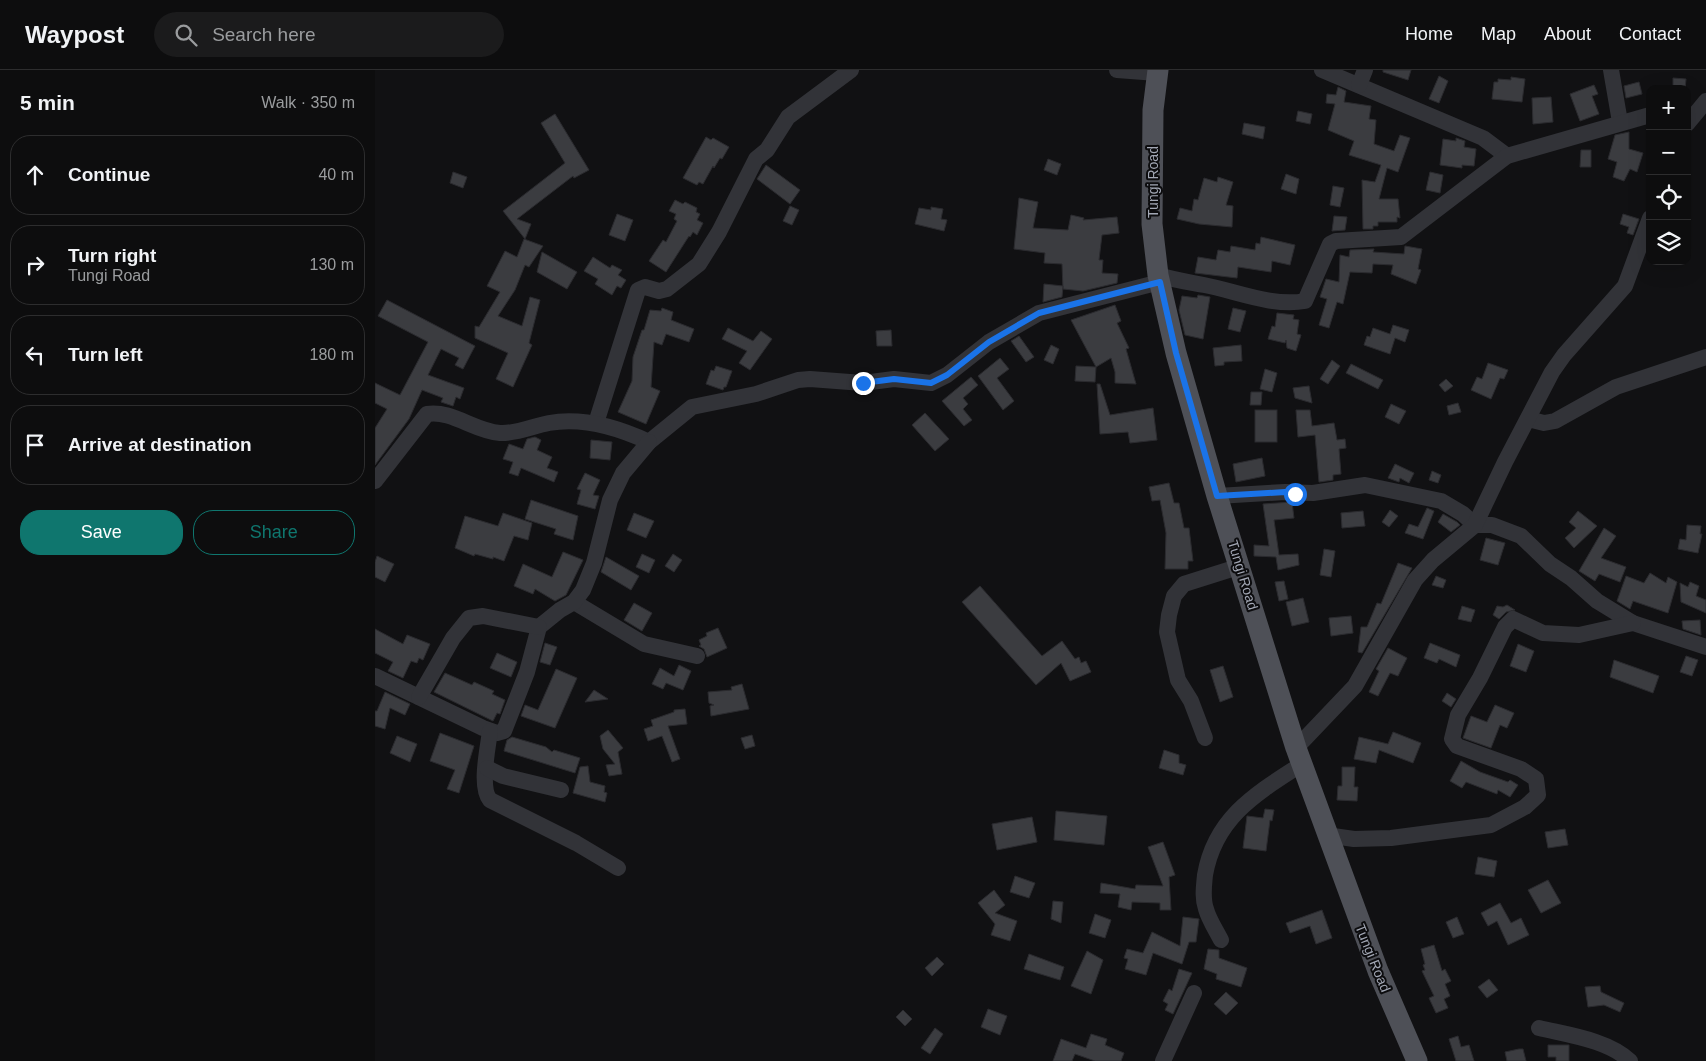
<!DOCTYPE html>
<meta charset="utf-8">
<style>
body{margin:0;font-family:Helvetica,sans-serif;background:#1b1b1c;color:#f1f3f6}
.controls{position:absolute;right:15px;top:15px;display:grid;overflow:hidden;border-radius:10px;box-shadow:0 5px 20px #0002}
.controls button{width:45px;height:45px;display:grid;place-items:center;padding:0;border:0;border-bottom:1px solid #2d2d2e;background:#0d0d0e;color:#f1f3f6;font:25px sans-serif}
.stop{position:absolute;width:15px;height:15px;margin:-11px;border:4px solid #1a73e8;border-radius:50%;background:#fff}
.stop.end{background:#1a73e8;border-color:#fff;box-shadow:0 1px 5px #0008}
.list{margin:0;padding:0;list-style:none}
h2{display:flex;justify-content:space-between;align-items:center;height:65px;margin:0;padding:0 20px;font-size:21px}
h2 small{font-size:16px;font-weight:400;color:#9a9c9e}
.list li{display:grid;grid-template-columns:32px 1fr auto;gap:15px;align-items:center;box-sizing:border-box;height:80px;margin:0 10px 10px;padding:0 10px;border:1px solid #2d2d2e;border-radius:20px}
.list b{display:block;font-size:19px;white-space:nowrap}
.list p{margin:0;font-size:16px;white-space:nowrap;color:#9a9c9e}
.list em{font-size:16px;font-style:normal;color:#9a9c9e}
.actions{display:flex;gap:10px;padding:15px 20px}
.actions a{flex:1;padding:11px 0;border:1px solid #0f766e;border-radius:20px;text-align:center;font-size:18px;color:#0f766e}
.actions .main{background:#0f766e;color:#fff}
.icon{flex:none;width:28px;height:28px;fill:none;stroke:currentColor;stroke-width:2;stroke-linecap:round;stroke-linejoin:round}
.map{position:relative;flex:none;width:1331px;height:991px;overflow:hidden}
header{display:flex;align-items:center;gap:30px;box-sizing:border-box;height:70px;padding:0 25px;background:#0d0d0e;border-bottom:1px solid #2d2d2e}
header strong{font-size:24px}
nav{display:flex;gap:28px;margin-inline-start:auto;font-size:18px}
.search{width:350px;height:45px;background:#1b1b1c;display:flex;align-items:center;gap:12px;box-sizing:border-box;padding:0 18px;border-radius:28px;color:#9a9c9e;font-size:19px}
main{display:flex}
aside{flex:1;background:#0d0d0e}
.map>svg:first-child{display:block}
</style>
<header>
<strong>Waypost</strong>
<div class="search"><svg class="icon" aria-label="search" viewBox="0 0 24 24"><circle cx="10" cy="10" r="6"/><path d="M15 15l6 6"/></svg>Search here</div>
<nav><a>Home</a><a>Map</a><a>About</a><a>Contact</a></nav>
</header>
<main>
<aside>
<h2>5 min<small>Walk · 350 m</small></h2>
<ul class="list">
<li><svg class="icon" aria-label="ahead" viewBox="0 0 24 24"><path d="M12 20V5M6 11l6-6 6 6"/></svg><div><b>Continue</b></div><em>40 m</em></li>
<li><svg class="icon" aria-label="right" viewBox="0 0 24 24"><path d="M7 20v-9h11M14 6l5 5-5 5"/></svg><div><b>Turn right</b><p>Tungi Road</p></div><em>130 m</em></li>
<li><svg class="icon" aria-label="left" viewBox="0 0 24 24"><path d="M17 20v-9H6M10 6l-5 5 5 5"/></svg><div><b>Turn left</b></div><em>180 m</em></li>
<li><svg class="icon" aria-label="arrive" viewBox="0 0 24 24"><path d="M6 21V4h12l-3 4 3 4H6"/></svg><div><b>Arrive at destination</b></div></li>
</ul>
<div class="actions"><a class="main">Save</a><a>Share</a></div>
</aside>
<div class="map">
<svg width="1331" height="991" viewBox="0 0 1331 991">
<rect width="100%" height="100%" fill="#111113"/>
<g fill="#3b3c40" stroke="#2b2b2f">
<path d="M1008 0H1036L1033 10 1008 2Z"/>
<path d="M1064 6 1073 11 1064 33 1054 29Z"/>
<path d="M1136 7 1150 9 1147 32 1117 29 1119 12H1123V9L1136 10Z"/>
<path d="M1298 8 1311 9 1310 19H1298Z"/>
<path d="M1264 12 1267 24 1251 28 1249 16Z"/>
<path d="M1219 15 1223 24 1217 26 1224 44 1205 51 1195 24Z"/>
<path d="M963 17 971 21 969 32 996 36 994 49 1001 50 999 74 1019 81 1025 65 1035 68 1023 102 1012 98 1004 129H1023L1025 148 1022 147V152H1003V156H998V159H988L987 110 1000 112 1006 95 974 85 979 71 953 60 960 34 951 33 952 24 961 25Z"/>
<path d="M1176 27 1178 52 1158 54 1157 28Z"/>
<path d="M923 41 937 44 935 54 921 51Z"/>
<path d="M180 44 214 100 199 108 198 106 142 149 156 154 150 169 128 141 190 93 166 53Z"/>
<path d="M869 53 890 57 888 69 867 64Z"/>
<path d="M1254 62V79L1268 83 1262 102 1255 99 1249 111 1238 107 1242 92 1233 89 1240 65Z"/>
<path d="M331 67 336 70 338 68 354 77 347 89 345 88 339 98 338 96 328 114 324 112 322 115 308 108Z"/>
<path d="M1081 68 1090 71 1089 77 1101 79 1099 96 1087 95V98L1065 95 1068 69 1081 71Z"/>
<path d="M1206 80H1216V97H1205Z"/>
<path d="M673 89 686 94 682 105 669 100Z"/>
<path d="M391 95 425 120 415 134 382 109Z"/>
<path d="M78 102 92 107 88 118 75 113Z"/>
<path d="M1055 102 1068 105 1065 123 1051 120Z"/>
<path d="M911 104 924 109 921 124 906 119Z"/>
<path d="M843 107 858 112 851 135 858 136 857 157 824 154 802 149 805 138 817 141 819 129 823 130 829 108 842 112Z"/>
<path d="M958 116 969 118 965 137 955 135Z"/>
<path d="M644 128 663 132 658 158 693 160 696 145 709 148 708 150 742 147 744 163 727 165 724 190H728L727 203 743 204 742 213 708 221 688 219 687 194 669 193 670 183 639 179Z"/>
<path d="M300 130 308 134 310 132 322 138 321 142 325 144 322 150 328 153 322 165 318 162 315 167 314 166 291 202 274 191 288 170 291 172 302 151 299 149 301 144 294 141Z"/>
<path d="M415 136 424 140 417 155 408 151Z"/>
<path d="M556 137 568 139 566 149 572 150 569 161 540 154 544 138 556 140Z"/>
<path d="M242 144 258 150 250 171 234 165Z"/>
<path d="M1248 144 1264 149 1258 165 1252 163 1254 157 1245 154Z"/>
<path d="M959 146 972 147 970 160 957 161Z"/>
<path d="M886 167 920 175 915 195 897 191 896 202 863 197 862 208 820 203 823 187 841 190 843 180 855 182 856 176 880 180 881 173 885 174Z"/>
<path d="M149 169 168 176 154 197 150 195 140 220 123 246 147 256 155 227 165 230 154 273 157 275 138 317 121 309 133 283 100 268V256L104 257 125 222 112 216 130 181 142 187Z"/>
<path d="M1030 176 1047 179 1043 199 1046 200 1041 214 1016 204 1018 195 998 194 997 203 975 202 968 234 962 232 954 258 944 255 952 229 945 227 951 209 964 212 965 185 974 187 975 180 999 179 998 182 1029 184Z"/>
<path d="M167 182 202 202 192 219 162 202Z"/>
<path d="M218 187 235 198 237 195 247 200 243 205 251 210 246 218 242 216 237 225 220 214 223 209 209 201Z"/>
<path d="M669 214 688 216 687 227 668 232Z"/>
<path d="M823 225 835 227 828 269 810 265 804 240 807 226 822 228Z"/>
<path d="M12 230 100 276 88 299 80 295 84 288 66 279 53 305 89 318 85 329 81 327 78 336 66 332 68 328 47 320 34 349 0 395V358L12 339 0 333V313L25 325 53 272 3 246Z"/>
<path d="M740 235 746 251 742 253 754 278 751 279 761 314 740 313V302L736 288 721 297 696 250Z"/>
<path d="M287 238 298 242 296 250 319 259 314 272 291 264 287 275 279 272 276 317 285 321 271 354 243 342 257 311 258 287 267 260H269L275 240 286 241Z"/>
<path d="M858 238 871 241 865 262 853 259Z"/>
<path d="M902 243 919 245 918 249 924 250 922 264 926 265 921 281 912 278 911 270 910 273 893 269 897 256 900 257Z"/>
<path d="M1018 255 1034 260 1030 272 1020 268 1015 284 989 275 992 266 995 267 998 258 1015 264Z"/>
<path d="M353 258 378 271 386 261 397 269 375 300 364 293 372 281 347 269Z"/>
<path d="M516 260 517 276H502L501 261Z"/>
<path d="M644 266 659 287 651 292 636 271Z"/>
<path d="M676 275 684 279 678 294 669 290Z"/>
<path d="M866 275 867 291 849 292V295L840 296 838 278Z"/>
<path d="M625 288 634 299 622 308 639 331 628 340 603 306Z"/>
<path d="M957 290 965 296 953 314 945 309Z"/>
<path d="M1113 293 1133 300 1129 309 1125 308 1116 329 1096 320 1102 307 1107 309Z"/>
<path d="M976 294 1008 310 1003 319 971 303Z"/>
<path d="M341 296 357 301 351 317H349L348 320 331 314 336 300 339 301Z"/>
<path d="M701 296 721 297 720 312 700 311Z"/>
<path d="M890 299 902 303 897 322 885 319Z"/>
<path d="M596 307 603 315 588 328 593 334 588 339 597 350 589 356 567 331Z"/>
<path d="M1071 309 1078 316 1070 322 1064 315Z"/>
<path d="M722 314H725L735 345 778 338 782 370 755 373 753 362 725 364Z"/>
<path d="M934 316 937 333 920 328 918 318Z"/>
<path d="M876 322H887L886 335H875Z"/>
<path d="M1083 333 1086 342 1074 345 1072 336Z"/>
<path d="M1016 334 1031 341 1024 354 1010 347Z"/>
<rect x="880" y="340" width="22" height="32"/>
<path d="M921 340H935L937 356 959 353 962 370 970 369 971 378 964 379 966 404 958 405V410L944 412 940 365 923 367Z"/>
<path d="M550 343 574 369 560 381 537 355Z"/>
<path d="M160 367 166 370 162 380 177 387 172 398 183 402 179 412 146 398 143 406 134 403 138 392 128 389 134 374 148 379 152 369Z"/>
<path d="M216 370 237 372 235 390 215 388Z"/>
<path d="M887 388 890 406 861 412 858 394Z"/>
<path d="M1020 394 1039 403 1034 413 1025 408 1024 412 1013 408Z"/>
<path d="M1057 401 1066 405 1063 413 1054 410Z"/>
<path d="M210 403 225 410 218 425 224 426 220 439 202 434 206 420 202 419Z"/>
<path d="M794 413 799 433H804L809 458H814L818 491H813V499H790L791 463 785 430 777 431 774 417Z"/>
<path d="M156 430 203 446 198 470 179 464 181 459 150 449Z"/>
<path d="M917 432 919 448 899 450 904 485 923 484 924 495 903 500 901 487 879 486V475L894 476 888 434Z"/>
<path d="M1052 438 1059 441 1048 469 1030 463 1034 454 1043 457Z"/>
<path d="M1015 440 1023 446 1014 457 1007 452Z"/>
<path d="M988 441 990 456 967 458 966 443Z"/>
<path d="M1203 441 1222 456 1199 478 1190 468 1201 458 1194 452Z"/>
<path d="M128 443 157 453 153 470 139 466 129 491 118 487V489L100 484 99 486 80 478 90 446 123 456Z"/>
<path d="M259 443 279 451 271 468 252 460Z"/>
<path d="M1068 444 1082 452 1085 455 1076 462 1063 452Z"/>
<path d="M1312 455 1326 456 1325 464H1327L1323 483 1303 479 1305 469 1311 470Z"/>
<path d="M1229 458 1241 466 1226 488 1251 497 1245 512 1224 504 1220 511 1204 501Z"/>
<path d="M1111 468 1130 473 1123 495 1105 490Z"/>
<path d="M949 479 960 481 956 507 945 505Z"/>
<path d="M188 482 208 490 191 525 180 531 160 519 158 524 139 516 148 494 177 507Z"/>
<path d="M267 484 280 490 274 503 261 497Z"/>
<path d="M298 484 307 490 299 502 290 496Z"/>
<path d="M2 486 19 494 10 512 0 507V492Z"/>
<path d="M231 487 264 506 256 520 226 502Z"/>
<path d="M1023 493 1037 498 987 583 983 582 986 557H992L1002 533 1006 534Z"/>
<path d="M1275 503 1291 513 1293 507 1302 512 1293 543 1258 531 1255 539 1242 531 1251 506 1269 513Z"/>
<path d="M1061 506 1071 510 1068 518 1057 515Z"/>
<path d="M909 511 913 529 904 531 900 512Z"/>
<path d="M1315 512 1324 516 1321 526 1331 530V543L1306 532 1305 513 1313 517Z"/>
<path d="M605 516 667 586 687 571 700 589 704 587 706 593 711 591 716 602 695 611 686 593 661 615 587 532Z"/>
<path d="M928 528 934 552 917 556 911 532Z"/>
<path d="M259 533 277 543 267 561 249 550Z"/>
<path d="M1132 535 1140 540 1131 542 1124 549 1118 545 1122 536 1128 537Z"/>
<path d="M1087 536 1100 540 1096 552 1083 549Z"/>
<path d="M976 546 978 563 956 566 954 548Z"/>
<path d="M1325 550 1326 565 1308 559 1307 551Z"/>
<path d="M343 558 352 578 332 587 329 579 324 576 326 575 324 570 332 566 331 563Z"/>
<path d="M0 559 28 574 32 565 55 574 48 590 44 588 42 593 36 591 28 608 13 601 18 592 0 583Z"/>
<path d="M170 573 182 577 175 595 165 592Z"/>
<path d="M1055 573 1085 585 1081 597 1064 589 1062 593 1049 588Z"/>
<path d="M1143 574 1159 581 1151 602 1135 596Z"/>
<path d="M1013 578 1032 588 1023 606 1015 603 1003 626 994 622 1004 601 1001 599Z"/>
<path d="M122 583 142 592 136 607 115 598Z"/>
<path d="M1311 586 1323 590 1317 606 1305 602Z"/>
<path d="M1239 590 1284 606 1278 623 1235 607Z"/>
<path d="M304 595 316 601 308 620 291 613 288 619 277 614 285 598 299 606Z"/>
<path d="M848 596 858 627 845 632 835 600Z"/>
<path d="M181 599 202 608 180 658 146 646 150 635 163 640Z"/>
<path d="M70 603 97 615 99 612 119 621 117 624 130 630 125 644 122 643 118 651 59 622Z"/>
<path d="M367 614 374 639 336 646 335 636 339 635 334 633 333 622 357 620 356 617Z"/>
<path d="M219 620 233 629 210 632Z"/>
<path d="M10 622 35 634 30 645 15 638 10 659 0 656V641H2Z"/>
<path d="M1072 623 1081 629 1076 637 1067 631Z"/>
<path d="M1120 635 1139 643 1132 658 1125 655 1116 678 1088 668 1096 646 1112 652Z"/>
<path d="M310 639 312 654 293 656 305 689 297 692 287 666 273 671 269 659 278 656 276 650 299 642V640Z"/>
<path d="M233 660 248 678 243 682 247 704 234 706 231 695 240 694 228 679 225 666Z"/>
<path d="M1018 662 1046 673 1038 693 1004 680 1001 693 979 689 984 667 1013 674Z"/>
<path d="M65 663 99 676 84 723 72 719 80 700 55 691Z"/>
<path d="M377 665 380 676 370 679 366 668Z"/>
<path d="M22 666 42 674 35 692 15 683Z"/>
<path d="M137 667 171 677 177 682 179 680 205 688 200 703 129 681 132 670Z"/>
<path d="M789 680 804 685V693L811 695 808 705 784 698Z"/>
<path d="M1086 691 1105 702 1133 712 1135 710 1143 715 1135 727 1123 720 1122 724 1091 712 1087 718 1075 711Z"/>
<path d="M213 696 215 712 230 716 229 722 232 723 230 732 198 723 205 697Z"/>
<path d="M967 697H980L979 717H983L982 731 962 730 963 716H967Z"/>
<path d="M890 739 899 740 897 751 895 750 891 781 868 778 872 746 888 748Z"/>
<path d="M681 741 732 746 729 775 679 770Z"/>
<path d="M657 747 662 772 622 780 617 754Z"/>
<path d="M1190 759 1193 775 1173 778 1170 762Z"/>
<path d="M788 772 800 805 794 807 796 840H785V833L757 832 756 840 743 837 745 824 725 823 726 813 760 819 761 815 788 816 773 777Z"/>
<path d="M1103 787 1122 791 1119 807 1100 804Z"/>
<path d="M640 806 660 813 654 828 635 822Z"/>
<path d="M1173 810 1186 833 1166 843 1153 820Z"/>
<path d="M619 820 630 835 620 843 642 851 635 871 616 865 620 854 603 833Z"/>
<path d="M678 831 688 832 686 853 676 849Z"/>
<path d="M1125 833 1136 853 1146 848 1154 865 1133 875 1122 851 1113 856 1106 843Z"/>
<path d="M947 840 957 868 941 874 935 856 915 863 911 853Z"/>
<path d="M720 844 736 850 730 868 714 863Z"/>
<path d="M808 847 824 849 821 872H814L807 894 778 883 771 905 750 899 753 889 749 888 752 879 768 883 777 862 805 876Z"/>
<path d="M1082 847 1089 864 1078 868 1071 852Z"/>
<path d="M1059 875 1067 901 1070 899 1076 911 1070 914 1075 926 1069 929 1073 938 1061 943 1054 928 1059 926 1047 901 1050 900 1048 895 1050 894 1046 879Z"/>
<path d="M833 879 844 880V888L872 898 866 917 841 909 842 904 829 899Z"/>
<path d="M712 881 728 890 716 924 696 916Z"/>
<path d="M654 884 689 897 685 910 649 899Z"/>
<path d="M562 887 569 894 557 906 550 898Z"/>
<path d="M804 899 817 903 798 944 790 940 793 934 788 931 794 919 797 921Z"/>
<path d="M1114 909 1123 920 1112 928 1103 917Z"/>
<path d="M1225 916 1226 922 1249 933 1245 942 1229 935 1213 937 1210 917Z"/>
<path d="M851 922 863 933 851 945 839 934Z"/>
<path d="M613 939 632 946 625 965 606 957Z"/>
<path d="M528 940 537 949 530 956 521 947Z"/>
<path d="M560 958 568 964 555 984 546 978Z"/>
<path d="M716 964 732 969 730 975 749 983 746 991H720L700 984 697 991H678L686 969 711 978Z"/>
<path d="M1083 966 1086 977 1094 975 1099 991H1081L1074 969Z"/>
<path d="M1173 975H1194V991H1181V987H1173Z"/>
<path d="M1144 979H1148L1151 991H1132L1130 982Z"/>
</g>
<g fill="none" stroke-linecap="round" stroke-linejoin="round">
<g stroke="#323338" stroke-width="16">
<path d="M742 0 782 3"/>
<path d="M947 0 1108 68 1132 86"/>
<path d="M1236 0 1245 52"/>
<path d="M984 15 990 0"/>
<path d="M1312 54 1331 31"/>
<path d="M783 205C799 210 813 212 829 215 861 221 897 237 930 231L955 174 961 171 1026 167 1132 86 1275 45"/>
<path d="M1153 349 1169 353 1180 351 1241 317 1331 287"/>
<path d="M221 353 263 220 270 217 284 221 292 219 324 194 344 162 381 89 392 80 413 47 476 0"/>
<path d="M0 411 52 344C77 340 99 361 125 363 141 364 158 356 174 353 208 347 244 358 274 372L317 337 381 324 423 310 435 309 488 313 519 309 556 313 572 305 614 272 664 243 785 212"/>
<path d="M842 426 910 422 938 423 990 415 1066 431 1088 444 1100 455H1117L1146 466 1175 494 1196 508 1222 531 1258 553 1331 577"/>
<path d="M199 532 269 574 322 586"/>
<path d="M0 606 108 658 122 663 129 661 152 602 164 557 185 540 199 532 208 520 219 493 235 430 248 403 274 372"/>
<path d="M44 627 78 568 94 548 108 546 164 557"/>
<path d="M115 661C113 678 104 717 115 730L201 773 243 798"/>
<path d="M830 668 816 631 803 610 792 562 794 545 799 526 809 514 866 496"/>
<path d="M921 678 980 616 1040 510 1058 490 1100 455 1130 392 1177 302 1189 285 1250 216 1275 148"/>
<path d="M112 698 128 706 186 720"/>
<path d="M951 765 979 769 1016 768 1116 755 1150 737 1163 725 1161 709 1146 699 1082 676 1077 669 1083 645 1105 608 1130 557 1138 549 1168 563 1204 565 1258 553"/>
<path d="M846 870C841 860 834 850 831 839 827 828 829 816 830 805 840 747 882 723 927 694"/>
<path d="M1164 958C1193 965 1233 970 1255 991"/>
<path d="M788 991 819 923"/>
</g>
<path stroke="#4e5057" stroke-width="21" d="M783 0 778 40 777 154 783 205 801 283 842 426 921 678 1003 901 1042 991"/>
</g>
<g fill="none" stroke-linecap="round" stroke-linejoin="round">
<path stroke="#1a73e8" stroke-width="6" d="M488 313 519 309 556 313 572 305 614 272 664 243 785 212 801 283 842 426 910 422 920 424"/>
</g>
<g text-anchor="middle" stroke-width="4" stroke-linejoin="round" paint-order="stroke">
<g font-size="14" fill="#a2a7b4" stroke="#0c0c0e">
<text transform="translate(778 112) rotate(-90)" y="5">Tungi Road</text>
<text transform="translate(868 505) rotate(73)" y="5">Tungi Road</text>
<text transform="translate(998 888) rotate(68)" y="5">Tungi Road</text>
</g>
</g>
</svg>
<div class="controls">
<button>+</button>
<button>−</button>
<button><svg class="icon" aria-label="locate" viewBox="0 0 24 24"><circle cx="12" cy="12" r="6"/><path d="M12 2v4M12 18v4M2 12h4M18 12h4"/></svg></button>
<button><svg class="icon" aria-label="layers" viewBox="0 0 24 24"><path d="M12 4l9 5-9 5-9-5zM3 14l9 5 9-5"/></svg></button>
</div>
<div class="stop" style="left:920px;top:424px"></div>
<div class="stop end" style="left:488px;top:313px"></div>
</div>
</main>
